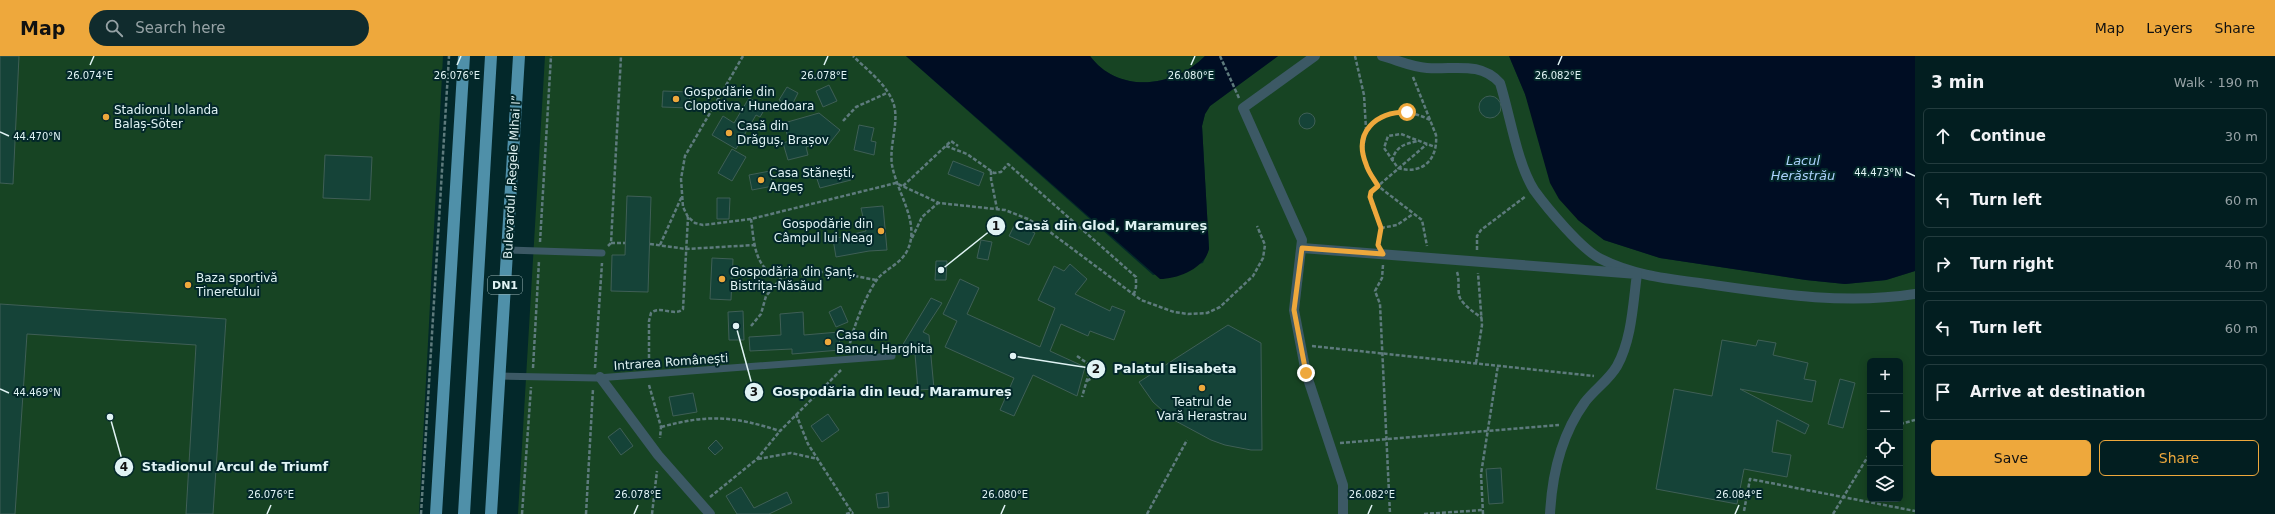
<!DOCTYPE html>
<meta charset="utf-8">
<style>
body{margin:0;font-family:"DejaVu Sans",sans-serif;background:#102b2d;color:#f1f3f6}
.controls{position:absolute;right:12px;bottom:12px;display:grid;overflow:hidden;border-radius:6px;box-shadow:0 2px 10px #0003}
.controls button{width:36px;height:36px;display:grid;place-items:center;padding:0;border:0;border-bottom:1px solid #233c3e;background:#021e20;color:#f1f3f6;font:20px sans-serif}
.stop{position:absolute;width:12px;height:12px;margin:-9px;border:3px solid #eea83c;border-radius:50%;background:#fff}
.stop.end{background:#eea83c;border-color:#fff;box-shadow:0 1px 4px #0008}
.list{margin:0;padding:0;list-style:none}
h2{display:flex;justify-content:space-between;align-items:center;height:52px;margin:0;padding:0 16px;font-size:17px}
h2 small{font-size:13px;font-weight:400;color:#96a2a5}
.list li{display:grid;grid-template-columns:26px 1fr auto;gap:12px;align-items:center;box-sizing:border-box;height:56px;margin:0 8px 8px;padding:0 8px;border:1px solid #233c3e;border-radius:6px}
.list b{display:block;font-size:15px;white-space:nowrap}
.list em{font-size:13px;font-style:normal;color:#96a2a5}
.actions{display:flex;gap:8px;padding:12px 16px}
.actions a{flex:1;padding:9px 0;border:1px solid #eea83c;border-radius:6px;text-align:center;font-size:14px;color:#eea83c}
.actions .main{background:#eea83c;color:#111}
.icon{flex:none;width:22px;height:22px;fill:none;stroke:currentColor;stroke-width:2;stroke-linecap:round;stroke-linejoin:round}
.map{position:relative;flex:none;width:1915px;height:458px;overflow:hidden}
header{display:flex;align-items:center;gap:24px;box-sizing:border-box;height:56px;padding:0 20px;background:#eea83c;color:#111}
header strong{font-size:19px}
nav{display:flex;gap:22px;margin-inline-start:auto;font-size:14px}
.search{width:280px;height:36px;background:#102b2d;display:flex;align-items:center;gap:10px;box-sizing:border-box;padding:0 14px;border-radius:22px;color:#96a2a5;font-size:15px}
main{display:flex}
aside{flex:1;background:#021e20}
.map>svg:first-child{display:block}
</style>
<header>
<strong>Map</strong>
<div class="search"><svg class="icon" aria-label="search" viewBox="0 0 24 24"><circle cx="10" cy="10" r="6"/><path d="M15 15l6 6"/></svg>Search here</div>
<nav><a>Map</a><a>Layers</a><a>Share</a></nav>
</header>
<main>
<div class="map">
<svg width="1915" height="458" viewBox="0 0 1915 458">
<rect width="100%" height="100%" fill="#03282a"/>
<g fill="#174423" fill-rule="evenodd">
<path d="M0 0H443L419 458H0Z"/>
<path d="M545 0H906L1153 219 1203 207 1209 193 1202 70 1205 58 1210 50 1278 0H1509L1578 164 1604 184 1660 202 1806 224 1845 228 1886 224 1915 215V458H518ZM1870 305H1900V443H1870Z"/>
<path d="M1090 0H1205C1174 32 1118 38 1090 0Z"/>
</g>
<g fill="#000d23">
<path d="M906 0H1090C1118 38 1174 32 1205 0H1278L1210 50 1205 58 1202 70 1209 193C1205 212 1178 223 1160 223Z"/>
<path d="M1509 0H1915V215L1886 224 1845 228 1806 224 1660 202 1604 184 1578 164 1559 143 1550 127 1525 38Z"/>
</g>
<g fill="#154338" stroke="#3f5f56">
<path d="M0 0H19L13 128 0 127Z"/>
<path d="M829 29 837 45 823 51 816 35Z"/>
<path d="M787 31 798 37 791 51 779 44Z"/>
<path d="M663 35 690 36 689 52 662 51Z"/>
<circle cx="1490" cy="51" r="11"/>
<path d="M749 42 766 51 760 61 756 59 736 93 712 79 723 60 734 67Z"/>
<circle cx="1307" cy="65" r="8"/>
<path d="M819 57 840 74 828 89 824 86 806 91 808 99 788 104 783 87 789 85 784 67Z"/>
<path d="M859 69 874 72 871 85 876 86 874 99 854 94Z"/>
<path d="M732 93 746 101 732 125 718 117Z"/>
<path d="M325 99 372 101 370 144 323 142Z"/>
<path d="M953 105 984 117 979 130 948 118Z"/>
<path d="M847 111 851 124 820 132 816 120Z"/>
<path d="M770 115 773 130 752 134 749 119Z"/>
<path d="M627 140 651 141 648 236 611 235 612 199H625Z"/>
<path d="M717 142H730L729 163H717Z"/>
<path d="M883 150 887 194 869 195 836 201 833 183 866 175 861 152Z"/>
<path d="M1015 168 1035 177 1029 189 1009 180Z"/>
<path d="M981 184 992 186 988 204 977 202Z"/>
<path d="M712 202 733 203 731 244 710 243Z"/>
<path d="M936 205H947L946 224H935Z"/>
<path d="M1070 208 1087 223 1075 238 1110 255 1112 250 1125 255 1114 284 1090 275 1088 280 1061 268 1050 295 1085 311 1077 340 1033 319 1014 360 1000 354 1014 322 945 291 957 265 943 258 960 223 979 232 967 258 1040 291 1055 252 1038 244 1054 210 1064 215Z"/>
<path d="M931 242 942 247 923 276 929 279 934 333 918 334 915 298H905L902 290Z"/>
<path d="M0 248 226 263 213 458H186L196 289 27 278 15 458H0Z"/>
<path d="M841 250 848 266 836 271 829 256Z"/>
<path d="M743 255 744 284H729L728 256Z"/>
<path d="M803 256 804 279 839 276 840 294 792 298V293L750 295 749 281 781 279 780 258Z"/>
<path d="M1228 269 1261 287 1262 394H1251L1225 389 1211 384 1172 363 1153 346 1139 326Z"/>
<path d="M1722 284 1756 290 1758 284 1776 287 1773 299 1808 307 1804 323 1816 325 1812 346 1740 333 1809 369 1805 378 1777 364 1772 396 1791 399 1787 421 1744 413 1737 448 1656 433 1674 333 1712 340Z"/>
<path d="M1840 323 1855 327 1843 372 1828 368Z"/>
<path d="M693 337 697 356 673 360 669 341Z"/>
<path d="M828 358 839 374 822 386 811 370Z"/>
<path d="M620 372 633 390 621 399 608 381Z"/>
<path d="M716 384 723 392 715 399 708 392Z"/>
<path d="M1501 412 1503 447 1489 448 1486 413Z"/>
<path d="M741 431 754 452 787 436 792 447 769 458H737L726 440Z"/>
<path d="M888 436 889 451 878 452 876 438Z"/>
</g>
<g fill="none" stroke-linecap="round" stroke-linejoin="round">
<g stroke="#5e7b7d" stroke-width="2.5" stroke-dasharray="4 2" stroke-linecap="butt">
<path d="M743 0 685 100 681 123 683 151 688 161 695 167 703 169 751 163 896 127 939 147 1005 154 1028 163 1050 176 1141 244 1174 256 1188 258 1207 257 1220 251 1253 220 1263 202 1265 189 1257 170"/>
<path d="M1220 0 1239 42"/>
<path d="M1355 0 1364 39 1366 73 1363 93 1366 108 1378 130 1422 164 1427 190"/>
<path d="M1413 21 1436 79C1438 104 1422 119 1398 112L1384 92 1388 80 1401 78 1435 91"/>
<path d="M843 65 856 51 887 37"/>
<path d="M1366 73C1385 54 1407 52 1430 64"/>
<path d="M946 90 967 98 994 117 1001 116 1008 108 1136 221V231L1134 238"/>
<path d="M1392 105C1396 90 1404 88 1418 85"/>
<path d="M991 115V123L997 153"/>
<path d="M903 130 951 85 958 90"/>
<path d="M751 163C754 184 754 216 781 220 793 222 807 217 818 216 837 215 858 221 876 224"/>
<path d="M1381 172 1397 169 1413 158"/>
<path d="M912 182 922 161 938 147"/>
<path d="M540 186 551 0"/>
<path d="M611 187H625"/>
<path d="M650 188 686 193 755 189"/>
<path d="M1379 188 1381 172 1371 148V136L1427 88"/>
<path d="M660 189 682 140"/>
<path d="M608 190 611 187 621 0"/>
<path d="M1477 194V180L1481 174 1526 140"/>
<path d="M1383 209 1382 222 1375 235 1380 248 1390 458"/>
<path d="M1457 216C1460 224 1457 235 1460 242 1464 250 1475 257 1482 262"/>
<path d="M751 270 761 258 766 240 782 221"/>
<path d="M1312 290 1594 320"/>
<path d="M849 293C851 276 866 239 876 225 885 212 901 209 908 193 920 166 897 137 892 109 889 89 899 68 894 49 888 29 867 14 853 0"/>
<path d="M1077 300 1091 310 1082 341"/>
<path d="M1476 307 1482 269 1478 217"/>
<path d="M649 308V265L651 257C660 249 675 261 683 253L688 161"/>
<path d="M533 312 539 205"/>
<path d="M595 312 602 207"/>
<path d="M1087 325 1100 317 1091 310"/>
<path d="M649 329 661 371 660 382"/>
<path d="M796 358 808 388 853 458"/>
<path d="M1900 368 1915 364"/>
<path d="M661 371C709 358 733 360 780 375L841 314"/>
<path d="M1340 387 1559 369"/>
<path d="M758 403 791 397 818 403"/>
<path d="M710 441 757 403 780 375"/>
<path d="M1744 455 1750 423 1915 455"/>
<path d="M421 458 449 0"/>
<path d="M522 458 531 331"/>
<path d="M586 458 593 333"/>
<path d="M652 458 657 415"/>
<path d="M846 458 853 456"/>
<path d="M1147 458 1187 384"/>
<path d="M1424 458 1483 454"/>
<path d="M1483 458 1481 418 1498 309"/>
<path d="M1833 458 1870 397"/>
</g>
<g stroke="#3c5965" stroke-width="7">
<path d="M508 194 602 197"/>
<path d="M499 320 597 322 892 300"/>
</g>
<g stroke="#3c5965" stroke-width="10">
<path d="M1315 0 1243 52 1302 184 1294 254 1306 317 1343 429V458"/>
<path d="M1382 0C1397 4 1412 11 1427 12 1454 14 1480 5 1500 27 1510 59 1517 107 1534 134 1547 152 1582 194 1601 203 1634 220 1671 223 1707 228 1776 238 1846 249 1915 238"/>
<path d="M1302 192 1637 218C1633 247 1632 283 1617 310 1609 324 1595 333 1585 346 1561 379 1552 419 1550 458"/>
<path d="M600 321 658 399 710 458"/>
</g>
<g stroke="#4f90a9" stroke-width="12">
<path d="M436 458 464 0"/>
<path d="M464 458 491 0"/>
<path d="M491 458 519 0"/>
</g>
</g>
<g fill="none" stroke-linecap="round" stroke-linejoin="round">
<path stroke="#eea83c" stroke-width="5" d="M1306 317 1294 254 1302 192 1383 198 1378 189 1381 172 1370 141 1371 136 1378 130C1374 123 1368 116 1366 108 1353 76 1376 56 1407 56"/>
</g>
<path fill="none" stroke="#e0f3f4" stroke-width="1.5" d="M90 9 94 0M457 9 461 0M824 9 828 0M1191 9 1195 0M1558 9 1562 0M0 76 9 80M1906 116 1915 120M0 333 9 337M267 458 271 449M634 458 638 449M1001 458 1005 449M1368 458 1372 449M1735 458 1739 449"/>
<g fill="#eea83c" stroke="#03282a" stroke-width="1.5">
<circle cx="676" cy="43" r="4"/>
<circle cx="106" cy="61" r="4"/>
<circle cx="729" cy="77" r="4"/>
<circle cx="761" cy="124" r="4"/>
<circle cx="881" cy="175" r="4"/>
<circle cx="722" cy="223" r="4"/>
<circle cx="188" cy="229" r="4"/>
<circle cx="828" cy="286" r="4"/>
<circle cx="1202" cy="332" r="4"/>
</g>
<g text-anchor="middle" stroke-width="4" stroke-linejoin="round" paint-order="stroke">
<rect fill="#03282a" stroke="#9eb6b7" stroke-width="1" x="488" y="220" width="34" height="18" rx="3"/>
<g font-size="11" font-weight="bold" fill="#e0f3f4">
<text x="505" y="233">DN1</text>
</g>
<g font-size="12" fill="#e0f3f4" stroke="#03282a" text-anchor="start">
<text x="684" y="40">Gospodărie din<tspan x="684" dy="14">Clopotiva, Hunedoara</tspan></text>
<text x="114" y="58">Stadionul Iolanda<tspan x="114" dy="14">Balaș-Söter</tspan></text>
<text x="737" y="74">Casă din<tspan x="737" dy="14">Drăguș, Brașov</tspan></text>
<text x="769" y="121">Casa Stănești,<tspan x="769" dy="14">Argeș</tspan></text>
<text x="873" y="172" text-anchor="end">Gospodărie din<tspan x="873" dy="14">Câmpul lui Neag</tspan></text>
<text x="730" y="220">Gospodăria din Șanț,<tspan x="730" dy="14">Bistrița-Năsăud</tspan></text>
<text x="196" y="226">Baza sportivă<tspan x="196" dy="14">Tineretului</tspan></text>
<text x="836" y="283">Casa din<tspan x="836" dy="14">Bancu, Harghita</tspan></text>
<text x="1202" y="350" text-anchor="middle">Teatrul de<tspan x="1202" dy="14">Vară Herastrau</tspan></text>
</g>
<g font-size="12" fill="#e0f3f4" stroke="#03282a">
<text transform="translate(512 121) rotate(-87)" y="4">Bulevardul „Regele Mihai I”</text>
<text transform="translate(671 306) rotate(-4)" y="4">Intrarea Românești</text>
</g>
<g font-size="13" font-style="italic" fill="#abd1fb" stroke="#03282a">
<text x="1803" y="109">Lacul<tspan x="1803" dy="15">Herăstrău</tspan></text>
</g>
</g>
<g font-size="10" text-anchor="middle" fill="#e0f3f4" stroke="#03282a" stroke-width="4" stroke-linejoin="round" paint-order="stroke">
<text x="90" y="23">26.074°E</text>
<text x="457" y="23">26.076°E</text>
<text x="824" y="23">26.078°E</text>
<text x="1191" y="23">26.080°E</text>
<text x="1558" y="23">26.082°E</text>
<text x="37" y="84">44.470°N</text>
<text x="1878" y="120">44.473°N</text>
<text x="37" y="340">44.469°N</text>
<text x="271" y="442">26.076°E</text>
<text x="638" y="442">26.078°E</text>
<text x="1005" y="442">26.080°E</text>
<text x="1372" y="442">26.082°E</text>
<text x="1739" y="442">26.084°E</text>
</g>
<path fill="none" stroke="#e0f3f4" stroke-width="1.5" d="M941 214L996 170M1013 300L1096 313M736 270L754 336M110 361L124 411"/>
<g fill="#e0f3f4" stroke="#03282a" stroke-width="1.5">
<circle cx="941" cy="214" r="4"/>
<circle cx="1013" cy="300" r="4"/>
<circle cx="736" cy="270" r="4"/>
<circle cx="110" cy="361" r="4"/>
<circle cx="996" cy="170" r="10"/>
<circle cx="1096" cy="313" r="10"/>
<circle cx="754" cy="336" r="10"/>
<circle cx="124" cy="411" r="10"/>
</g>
<g font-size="12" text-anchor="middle" font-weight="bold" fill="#111">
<text x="996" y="174">1</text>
<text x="1096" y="317">2</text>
<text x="754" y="340">3</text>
<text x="124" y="415">4</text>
</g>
<g font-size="13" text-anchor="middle" font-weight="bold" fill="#e0f3f4" stroke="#03282a" stroke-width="4" stroke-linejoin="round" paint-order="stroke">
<text x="1111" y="174">Casă din Glod, Maramureș</text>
<text x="1175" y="317">Palatul Elisabeta</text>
<text x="892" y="340">Gospodăria din Ieud, Maramureș</text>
<text x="235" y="415">Stadionul Arcul de Triumf</text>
</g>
</svg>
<div class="controls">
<button>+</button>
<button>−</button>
<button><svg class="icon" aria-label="locate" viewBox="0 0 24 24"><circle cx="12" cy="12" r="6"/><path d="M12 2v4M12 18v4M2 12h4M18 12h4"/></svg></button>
<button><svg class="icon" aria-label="layers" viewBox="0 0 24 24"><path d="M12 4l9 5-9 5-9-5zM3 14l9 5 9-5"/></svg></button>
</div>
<div class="stop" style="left:1407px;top:56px"></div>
<div class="stop end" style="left:1306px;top:317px"></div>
</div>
<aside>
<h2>3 min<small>Walk · 190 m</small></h2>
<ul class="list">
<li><svg class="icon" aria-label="ahead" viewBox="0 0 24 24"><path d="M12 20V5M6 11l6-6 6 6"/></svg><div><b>Continue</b></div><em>30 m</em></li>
<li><svg class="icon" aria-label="left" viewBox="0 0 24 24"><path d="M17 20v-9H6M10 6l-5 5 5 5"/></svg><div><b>Turn left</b></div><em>60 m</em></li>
<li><svg class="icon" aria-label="right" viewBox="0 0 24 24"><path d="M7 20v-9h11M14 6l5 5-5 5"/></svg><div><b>Turn right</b></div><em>40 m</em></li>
<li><svg class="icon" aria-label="left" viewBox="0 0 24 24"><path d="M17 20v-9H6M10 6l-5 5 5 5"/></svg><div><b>Turn left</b></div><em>60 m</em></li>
<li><svg class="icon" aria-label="arrive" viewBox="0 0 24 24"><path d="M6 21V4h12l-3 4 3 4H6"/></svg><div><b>Arrive at destination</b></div></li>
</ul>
<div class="actions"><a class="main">Save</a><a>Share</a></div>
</aside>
</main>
